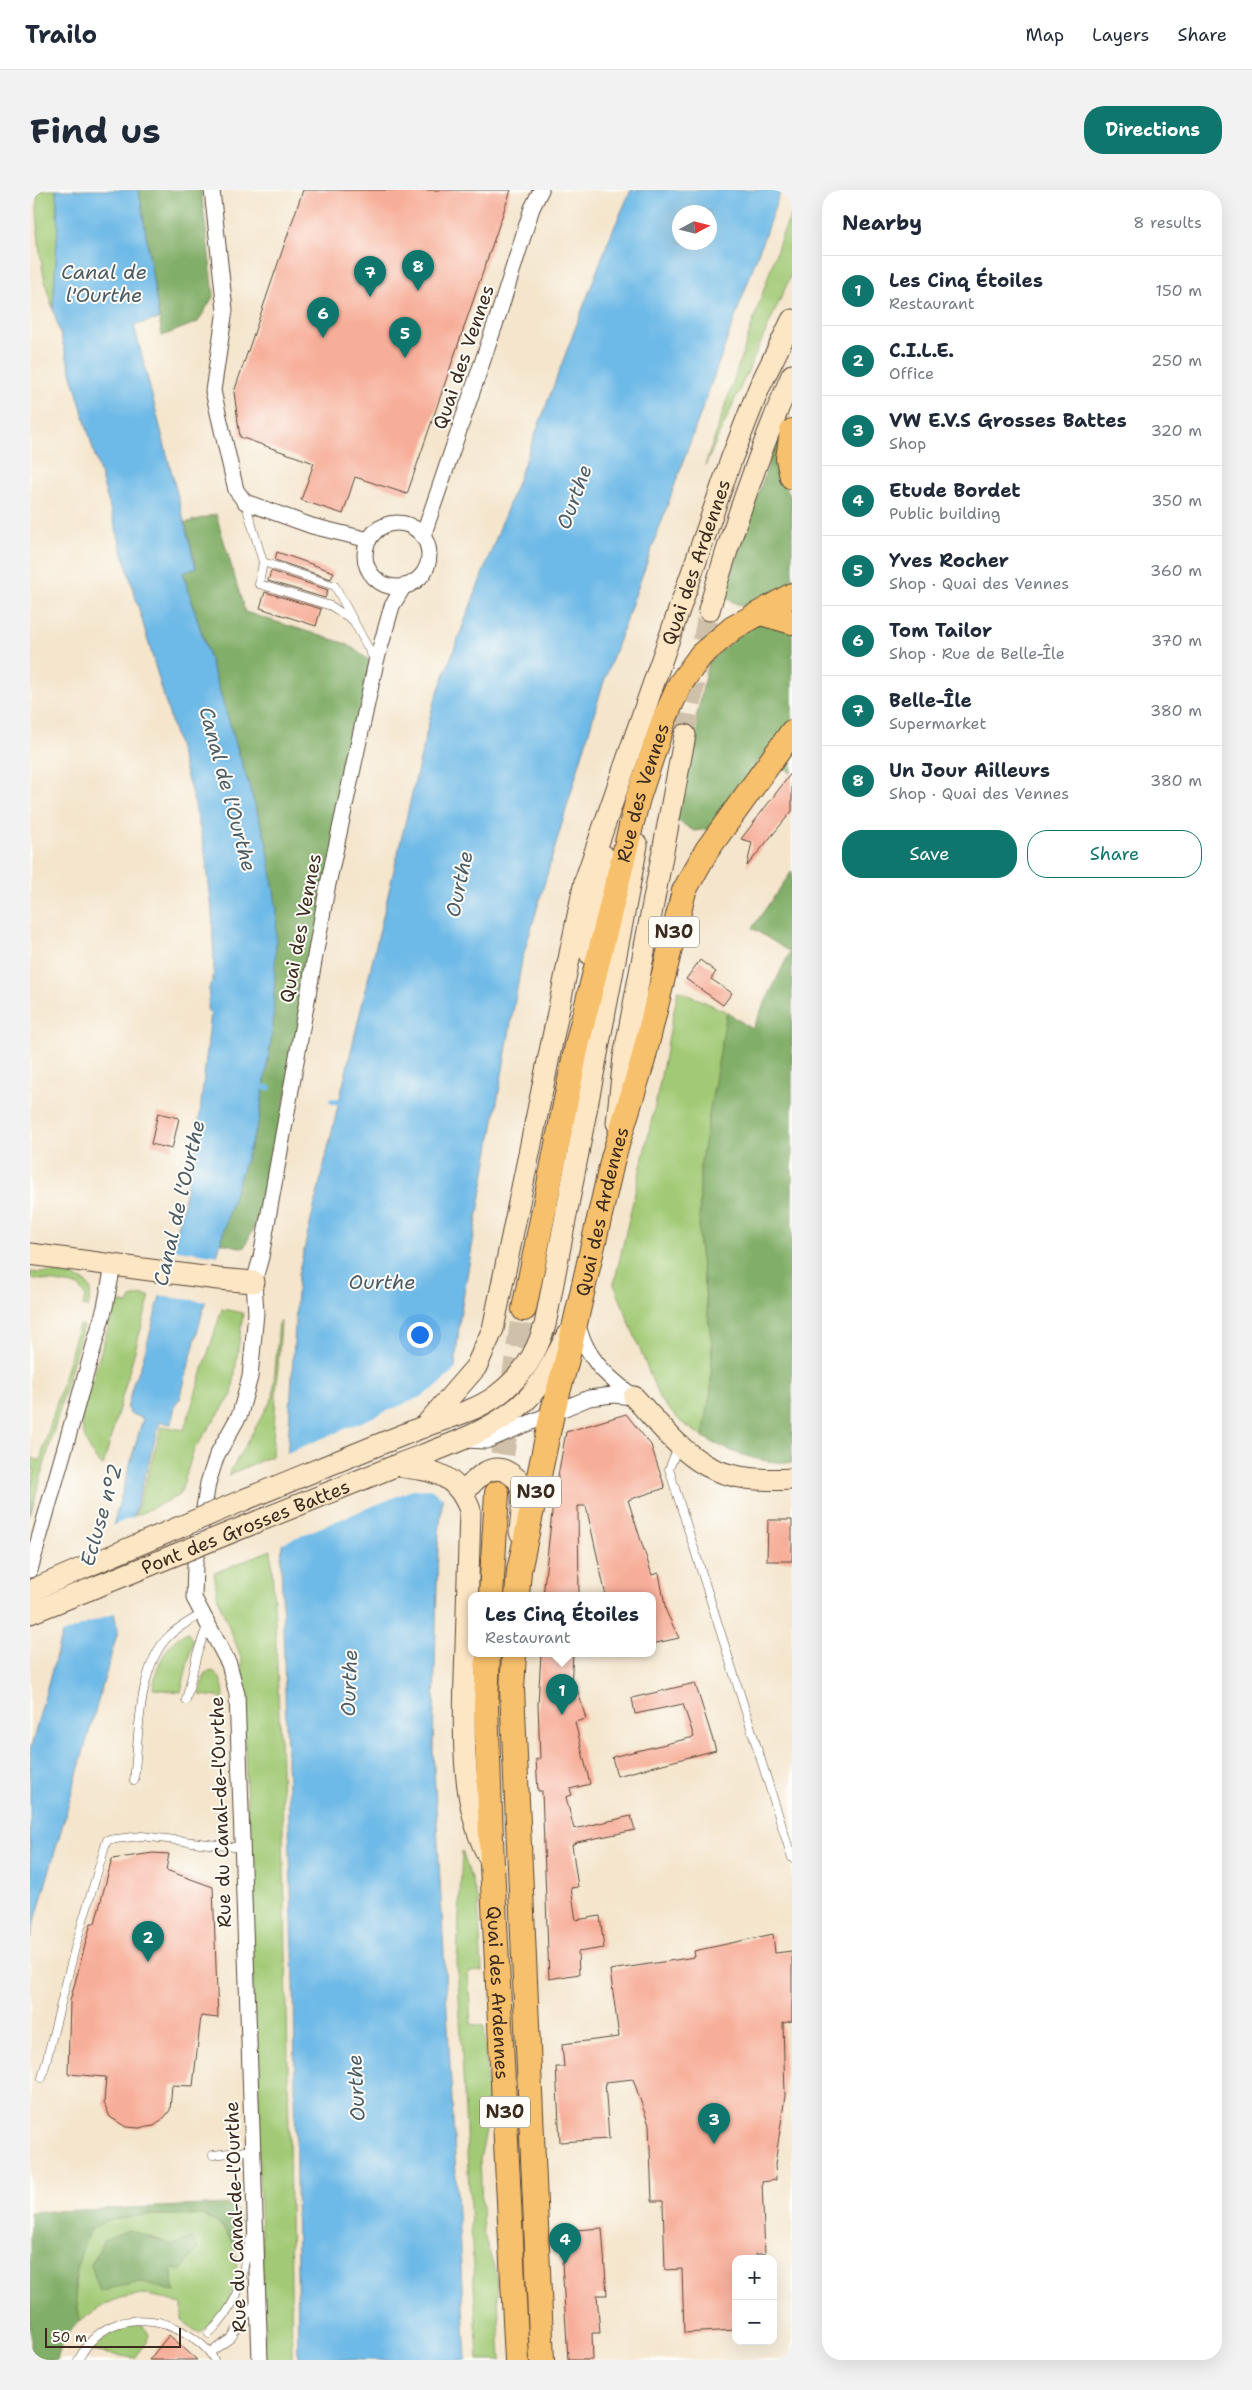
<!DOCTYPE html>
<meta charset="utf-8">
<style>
body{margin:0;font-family:"Shantell Sans",sans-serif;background:#f2f2f3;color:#1f2937}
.controls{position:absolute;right:15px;bottom:15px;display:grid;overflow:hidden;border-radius:10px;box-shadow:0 5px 20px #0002}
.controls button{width:45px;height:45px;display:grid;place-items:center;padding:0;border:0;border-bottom:1px solid #e0e1e3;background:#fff;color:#1f2937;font:25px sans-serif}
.compass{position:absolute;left:642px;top:15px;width:45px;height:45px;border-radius:50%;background:#fff;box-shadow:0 5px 20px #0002;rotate:83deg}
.scale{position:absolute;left:15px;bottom:12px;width:136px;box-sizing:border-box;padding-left:5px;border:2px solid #3b2a1e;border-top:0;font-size:14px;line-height:18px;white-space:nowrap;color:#3b2a1e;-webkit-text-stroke:4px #fdfcf7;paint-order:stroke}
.you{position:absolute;left:389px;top:1144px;width:18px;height:18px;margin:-12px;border:4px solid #fff;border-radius:50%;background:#1a73e8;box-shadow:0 0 0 8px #1a73e833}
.badge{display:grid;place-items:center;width:32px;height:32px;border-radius:50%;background:#0f766e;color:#fff;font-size:16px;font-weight:700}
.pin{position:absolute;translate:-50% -41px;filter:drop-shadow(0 1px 2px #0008)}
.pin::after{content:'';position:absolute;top:26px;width:18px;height:15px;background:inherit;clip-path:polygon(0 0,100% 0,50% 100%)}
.popup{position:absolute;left:438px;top:1402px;width:188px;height:65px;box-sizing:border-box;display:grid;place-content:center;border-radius:10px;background:#fff;filter:drop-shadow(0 1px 4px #0005);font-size:16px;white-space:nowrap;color:#747a83}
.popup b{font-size:19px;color:#1f2937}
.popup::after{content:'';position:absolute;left:50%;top:100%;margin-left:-10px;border:10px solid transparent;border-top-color:#fff}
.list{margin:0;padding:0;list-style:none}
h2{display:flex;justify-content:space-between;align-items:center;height:65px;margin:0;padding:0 20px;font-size:21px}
h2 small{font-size:16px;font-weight:400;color:#747a83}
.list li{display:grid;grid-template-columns:32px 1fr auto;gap:15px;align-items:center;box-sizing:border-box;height:70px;padding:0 20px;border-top:1px solid #e0e1e3}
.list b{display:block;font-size:19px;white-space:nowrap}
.list p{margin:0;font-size:16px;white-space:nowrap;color:#747a83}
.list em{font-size:16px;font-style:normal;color:#747a83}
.actions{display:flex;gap:10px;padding:15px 20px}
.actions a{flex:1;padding:11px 0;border:1px solid #0f766e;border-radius:20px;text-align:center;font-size:18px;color:#0f766e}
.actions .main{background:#0f766e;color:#fff}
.map{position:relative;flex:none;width:762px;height:2170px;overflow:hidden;border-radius:20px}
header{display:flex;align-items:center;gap:30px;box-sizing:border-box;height:70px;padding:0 25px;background:#fff;border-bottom:1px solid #e0e1e3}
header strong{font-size:24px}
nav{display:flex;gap:28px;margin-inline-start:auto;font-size:18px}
.intro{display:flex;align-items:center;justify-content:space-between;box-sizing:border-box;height:120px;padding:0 30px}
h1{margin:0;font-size:35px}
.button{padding:12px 22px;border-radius:20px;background:#0f766e;color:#fff;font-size:18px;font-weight:700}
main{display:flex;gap:30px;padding:0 30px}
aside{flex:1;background:#fff;border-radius:20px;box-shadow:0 5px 20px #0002}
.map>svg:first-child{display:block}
</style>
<header>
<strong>Trailo</strong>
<nav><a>Map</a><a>Layers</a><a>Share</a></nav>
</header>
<div class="intro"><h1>Find us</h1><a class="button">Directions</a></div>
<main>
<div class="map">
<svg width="762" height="2170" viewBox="0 0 762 2170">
<rect width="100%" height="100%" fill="#fdfcf7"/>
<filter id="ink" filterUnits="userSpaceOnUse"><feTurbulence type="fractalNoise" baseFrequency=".02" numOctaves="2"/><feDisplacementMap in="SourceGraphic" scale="10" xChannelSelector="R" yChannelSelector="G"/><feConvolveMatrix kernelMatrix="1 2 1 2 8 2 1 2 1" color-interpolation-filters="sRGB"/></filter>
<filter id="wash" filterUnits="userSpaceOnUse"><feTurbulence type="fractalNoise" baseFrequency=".0096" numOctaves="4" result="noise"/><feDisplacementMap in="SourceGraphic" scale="20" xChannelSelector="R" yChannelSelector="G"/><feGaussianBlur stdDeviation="1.12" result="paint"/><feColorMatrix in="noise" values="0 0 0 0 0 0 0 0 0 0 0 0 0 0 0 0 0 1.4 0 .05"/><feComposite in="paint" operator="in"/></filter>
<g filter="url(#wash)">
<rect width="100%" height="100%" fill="#f4e5cc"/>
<g fill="#a2ca76" stroke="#6e7a4a">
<path d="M7 0H26L28 35 23 119C9 77 7 44 7 0Z"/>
<path d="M762 23V83L675 276 752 45Z"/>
<path d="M648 800 697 822 689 875 669 1054 682 1156 681 1200 673 1247 651 1232 630 1210 584 1094 626 911Z"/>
<path d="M0 1082C17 1084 54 1081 61 1100L58 1118 53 1116 55 1106 49 1096 0 1088Z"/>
<path d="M112 1105 120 1106 73 1276C59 1266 50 1240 52 1224L84 1118 89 1112 98 1114 101 1108Z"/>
<path d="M192 1119 213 1123 202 1205 164 1259 150 1305 105 1326 132 1236 154 1240Z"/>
<path d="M249 1131H251L242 1266 198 1285 243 1207Z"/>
<path d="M49 1135 53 1136 0 1326V1298L5 1280 0 1278V1267L10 1271Z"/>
<path d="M241 1360C257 1630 258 1900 262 2170H235L212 1469 188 1410 184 1383Z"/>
<path d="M157 1442 163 1451 151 1502 123 1499C126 1477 135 1453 157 1442Z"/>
<path d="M183 1481C192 1487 194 1498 194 1508L170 1505 175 1483Z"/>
<path d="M432 1661 448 1710 452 1781 438 1782 441 1834 454 1836 459 1927 450 1969 453 2042 467 2086 471 2170H448L427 1771Z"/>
<path d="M162 2023C203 2028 216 2071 200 2107 194 2120 181 2132 171 2143L164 2140 152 2130V2115C109 2097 87 2104 50 2131 45 2103 42 2088 52 2060 54 2055 56 2047 59 2042 75 2019 137 2026 162 2023Z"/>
<path d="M101 2135C111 2134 115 2136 119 2145L117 2151 104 2168 61 2161 80 2143Z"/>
</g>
<g fill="#81ae67" stroke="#5e6c42">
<path d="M109 0H171L184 105 168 132 132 146Z"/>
<path d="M753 232V291L762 310V584L736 562 679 639 664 641 645 629 678 472 732 426 693 407Z"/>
<path d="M186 324 215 422 317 454 343 473 233 1018 214 1058 191 1053 199 1020 229 930 243 836 237 654 153 382 166 377 155 333Z"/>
<path d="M762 681V1273C727 1272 703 1264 673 1247L681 1200 682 1156 669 1054 670 977 697 822 722 839 760 762 722 738Z"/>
<path d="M202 2014 209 2028 204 2055 193 2037 174 2025H116L75 2031 59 2041 50 2066 44 2094 50 2131C37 2140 31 2155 27 2170H0V2022Z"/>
<path d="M99 2040 144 2055 162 2048 168 2058 151 2080 141 2079 145 2102 113 2092 86 2097 70 2102 61 2075 74 2050Z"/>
</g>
<g fill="#6db9e7" stroke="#547282" fill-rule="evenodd">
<path d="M26 0H109L129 129 104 135 166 378 153 383 237 654 247 721 243 836 229 930 199 1020 150 1209 146 1213 141 1234 130 1232 104 1324 80 1422 84 1423 88 1441 0 1749V1561L36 1428H57L113 1228 99 1223 100 1220 97 1219 104 1190 111 1176 146 1048 168 941 181 823 178 822 179 798 183 790 184 773 182 719 175 662 165 615 23 119 28 35Z"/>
<path d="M601 0H751L572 497 492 770 430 1126 408 1355 403 1560 436 2170H268L264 1794 251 1372 268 1085 403 515 579 49ZM650 22H680V52H650Z"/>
</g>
<g fill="#f4e5cc">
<path d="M141 1059 190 1066 179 1112 128 1106Z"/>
<path d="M427 1177 415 1309 400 1299 382 1300 250 1354 255 1264 391 1207 408 1196Z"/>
<path d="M106 1326 83 1420 86 1422 29 1445 35 1426H55L81 1336Z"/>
</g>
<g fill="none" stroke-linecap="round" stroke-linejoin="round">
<g stroke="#6db9e7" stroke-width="5.5">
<path d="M234 897 239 898"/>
<path d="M302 911 309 912"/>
</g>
</g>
<g id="blocks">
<g fill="#f7ae99">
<path d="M273 0H481L377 304 325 287 313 324 271 310 284 273 210 247 204 202Z"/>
<path d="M247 362 304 382 301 389 245 370Z"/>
<path d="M241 381 298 400 295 408 238 391Z"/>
<path d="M235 402 291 419 286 436 230 418Z"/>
<path d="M762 582V621L717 676 722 652 711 649Z"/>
<path d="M670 770 686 782 681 789 702 803 693 815 656 789Z"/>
<path d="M128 923 149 928 142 959 121 954Z"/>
<path d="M596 1224 621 1255 635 1298 598 1310 622 1385 629 1383 636 1421 649 1448 622 1454V1406H576L556 1316H548L549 1406H513L523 1313 536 1242Z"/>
<path d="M738 1330H762V1371H737Z"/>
<path d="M511 1464H543L541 1496 546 1495 556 1529 545 1532 560 1594 540 1599 542 1605 536 1607 544 1639 601 1626 605 1640 547 1652 542 1655 548 1697 541 1698 546 1730 570 1726 574 1758 548 1762 549 1784 519 1789 512 1601H508L506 1569H510L508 1514Z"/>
<path d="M665 1493 686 1560 587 1586 582 1567 664 1547 653 1514 605 1524 602 1508Z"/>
<path d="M123 1663 139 1664 136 1680 183 1697 188 1828 171 1826 163 1896 142 1895 140 1920 134 1928 124 1936 109 1938 96 1937 80 1927 74 1913 76 1887 38 1884 40 1811 61 1733H65L82 1669Z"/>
<path d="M743 1744 745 1763 762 1761V1831L753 1833 755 1906 745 1974 746 1990 732 1992 735 2064H726L727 2069H706V2140L654 2143 652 2079 635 2080 633 2011H622L619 1935 603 1889 575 1892 579 1949 530 1952 526 1877H534L532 1854 589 1847 580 1780 665 1767 664 1761Z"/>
<path d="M572 2038 577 2105H567L570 2143H562L563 2170H538L532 2072 535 2071 533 2041Z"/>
<path d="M139 2145 167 2170H119Z"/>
</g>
</g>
</g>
<g filter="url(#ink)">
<use href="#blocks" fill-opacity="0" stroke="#574638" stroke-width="1"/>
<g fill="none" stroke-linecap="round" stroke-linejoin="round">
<path stroke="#cfc0a9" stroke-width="21" stroke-dasharray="21 11" stroke-linecap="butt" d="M655 545 679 420"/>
<path stroke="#cfc0a9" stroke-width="24" stroke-dasharray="24 12" stroke-linecap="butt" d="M467 1300 494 1119"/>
<defs>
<g id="lane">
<path d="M215 312 233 372 305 396 345 471"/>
<path d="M233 372 229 394 301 416 324 431"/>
<path d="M648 1257 639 1279 762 1668"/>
<path d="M156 1510 167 1464 177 1436"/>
<path d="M104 1591C109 1549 107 1475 140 1445 149 1436 162 1431 172 1423"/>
<path d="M12 1888 46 1754 77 1650 112 1646 212 1658"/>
<path d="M183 1965 223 1960"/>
<path d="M179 2144C191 2131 203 2116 209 2099 215 2081 214 2062 222 2045"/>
<path d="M181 2162 201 2148 226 2112"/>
<path d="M48 2170C52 2164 56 2156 61 2151 86 2124 128 2125 157 2144 168 2151 178 2158 184 2170"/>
</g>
<g id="street">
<path d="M182 0 195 120 183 201 206 300 215 312 282 336 339 350"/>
<circle cx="367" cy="365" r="32"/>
<path d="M393 346 470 120 502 18 511 0"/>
<path d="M547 1133C557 1169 575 1185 604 1207"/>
<path d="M434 1250 456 1251 559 1208 583 1205 604 1207"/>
<path d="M0 1380 75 1117 83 1076"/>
<path d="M230 2170 207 1504 199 1474 164 1408 165 1374 178 1293 187 1265 210 1224 220 1187 226 1123 224 1092 231 1067 297 699 346 472 362 416 374 396"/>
</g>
<g id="secondary">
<path d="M679 420C702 340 729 262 762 185"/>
<path d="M560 764 574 666"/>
<path d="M587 933 594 867 655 545"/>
<path d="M0 1064 188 1089 224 1092"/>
<path d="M604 1207C659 1267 675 1294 762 1289"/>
<path id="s1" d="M394 1237 446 1177 463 1139 555 691 701 270 729 198 762 130"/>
<path d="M367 1275C410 1258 467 1241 499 1207 516 1188 526 1167 537 1145"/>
<path d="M365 1276C402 1280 426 1282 440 1320 439 1366 437 1411 436 1457 434 1523 427 1615 462 1673"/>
<path d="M434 1303C446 1287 463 1270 482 1285 484 1287 487 1288 488 1290 496 1303 491 1328 490 1342"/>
<path d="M216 1309C275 1285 334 1260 393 1237 418 1227 444 1222 466 1206 492 1187 506 1165 515 1135L607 655"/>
<path d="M0 1401 60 1375"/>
<path d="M0 1423 78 1392"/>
</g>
<g id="primary">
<path d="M762 241 758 269 762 287"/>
<path d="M731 423 762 432"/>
<path id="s2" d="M494 1119 547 855 608 608 634 530 650 494 671 465 703 438 762 405"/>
<path d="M461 1406 467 1303"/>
<path id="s3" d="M487 1406 489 1381 522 1224 536 1173 583 968 613 870 654 701 677 660 762 542"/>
<path id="s4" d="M458 1464 456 1516 462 1674 487 2170"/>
<path d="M484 1464 482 1499 512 2170"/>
</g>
</defs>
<use href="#lane" stroke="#574638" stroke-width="9"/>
<use href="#street" stroke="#574638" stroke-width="17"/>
<use href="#secondary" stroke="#574638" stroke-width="23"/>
<use href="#primary" stroke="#574638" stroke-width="26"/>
<use href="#lane" stroke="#fff" stroke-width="8"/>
<use href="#street" stroke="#fff" stroke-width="15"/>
<use href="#secondary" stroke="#fce6c4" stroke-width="21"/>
<use href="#primary" stroke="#f7c06c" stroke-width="24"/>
<defs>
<g id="secondary-bridge">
<path d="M60 1375 216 1309"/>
<path id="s5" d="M78 1392 365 1276"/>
</g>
</defs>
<use href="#secondary-bridge" stroke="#574638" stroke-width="23" stroke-linecap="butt"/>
<use href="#secondary-bridge" stroke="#fce6c4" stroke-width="21"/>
</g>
</g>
<g text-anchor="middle" stroke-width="4" stroke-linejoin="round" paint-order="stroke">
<g fill="#fdfcf7" stroke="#75695f" stroke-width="1">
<rect x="619" y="726.5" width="50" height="31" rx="4"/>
<rect x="481" y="1286.5" width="50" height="31" rx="4"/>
<rect x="450" y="1906.5" width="50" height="31" rx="4"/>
</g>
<g font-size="18" font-weight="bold" fill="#3b2a1e">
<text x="644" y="748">N30</text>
<text x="506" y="1308">N30</text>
<text x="475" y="1928">N30</text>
</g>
<g font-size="19" fill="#3b2a1e" stroke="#fdfcf7">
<text transform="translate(433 167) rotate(-71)" y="7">Quai des Vennes</text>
<text dy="7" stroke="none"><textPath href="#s1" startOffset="916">Quai des Ardennes</textPath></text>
<text dy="7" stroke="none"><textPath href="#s2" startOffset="530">Rue des Vennes</textPath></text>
<text transform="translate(270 738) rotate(-79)" y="7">Quai des Vennes</text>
<text dy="7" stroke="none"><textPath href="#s3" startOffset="394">Quai des Ardennes</textPath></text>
<text dy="7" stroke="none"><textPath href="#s5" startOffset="148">Pont des Grosses Battes</textPath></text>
<text transform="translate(190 1622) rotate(-92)" y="7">Rue du Canal-de-l'Ourthe</text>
<text dy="7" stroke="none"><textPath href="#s4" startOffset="339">Quai des Ardennes</textPath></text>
<text transform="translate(205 2027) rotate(-92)" y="7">Rue du Canal-de-l'Ourthe</text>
</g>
<g font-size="20" font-style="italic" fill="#4c5c64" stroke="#fdfcf7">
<text x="74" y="89">Canal de<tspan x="74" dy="23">l'Ourthe</tspan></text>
<text transform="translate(544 307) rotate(-70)" y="7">Ourthe</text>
<text transform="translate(198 599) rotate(75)" y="7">Canal de l'Ourthe</text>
<text transform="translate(429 694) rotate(-78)" y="7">Ourthe</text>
<text transform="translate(149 1013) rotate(-77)" y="7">Canal de l'Ourthe</text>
<text x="352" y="1099">Ourthe</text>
<text transform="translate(71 1325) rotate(-74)" y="7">Ecluse n°2</text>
<text transform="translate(319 1493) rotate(-88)" y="7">Ourthe</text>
<text transform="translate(326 1898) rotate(-93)" y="7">Ourthe</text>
</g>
</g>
</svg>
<div class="controls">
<button>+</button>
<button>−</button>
</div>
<svg class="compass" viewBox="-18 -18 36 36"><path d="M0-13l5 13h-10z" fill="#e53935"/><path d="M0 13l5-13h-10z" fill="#747a83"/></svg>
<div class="scale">50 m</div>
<div class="you"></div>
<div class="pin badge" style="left:532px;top:1525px">1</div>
<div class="popup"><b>Les Cinq Étoiles</b>Restaurant</div>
<div class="pin badge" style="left:118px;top:1772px">2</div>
<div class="pin badge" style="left:684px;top:1954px">3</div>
<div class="pin badge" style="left:535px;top:2074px">4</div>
<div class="pin badge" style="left:375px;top:168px">5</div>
<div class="pin badge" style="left:293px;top:148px">6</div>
<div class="pin badge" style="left:340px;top:107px">7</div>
<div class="pin badge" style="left:388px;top:101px">8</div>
</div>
<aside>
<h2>Nearby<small>8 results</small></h2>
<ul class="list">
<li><span class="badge">1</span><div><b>Les Cinq Étoiles</b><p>Restaurant</p></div><em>150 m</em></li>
<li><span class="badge">2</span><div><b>C.I.L.E.</b><p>Office</p></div><em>250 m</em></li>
<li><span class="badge">3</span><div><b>VW E.V.S Grosses Battes</b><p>Shop</p></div><em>320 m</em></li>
<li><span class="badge">4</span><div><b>Etude Bordet</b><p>Public building</p></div><em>350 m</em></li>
<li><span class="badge">5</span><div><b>Yves Rocher</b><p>Shop · Quai des Vennes</p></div><em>360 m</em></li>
<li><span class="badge">6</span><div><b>Tom Tailor</b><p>Shop · Rue de Belle-Île</p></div><em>370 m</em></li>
<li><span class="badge">7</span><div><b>Belle-Île</b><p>Supermarket</p></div><em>380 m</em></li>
<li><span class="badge">8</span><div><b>Un Jour Ailleurs</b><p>Shop · Quai des Vennes</p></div><em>380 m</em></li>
</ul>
<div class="actions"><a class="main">Save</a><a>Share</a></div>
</aside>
</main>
